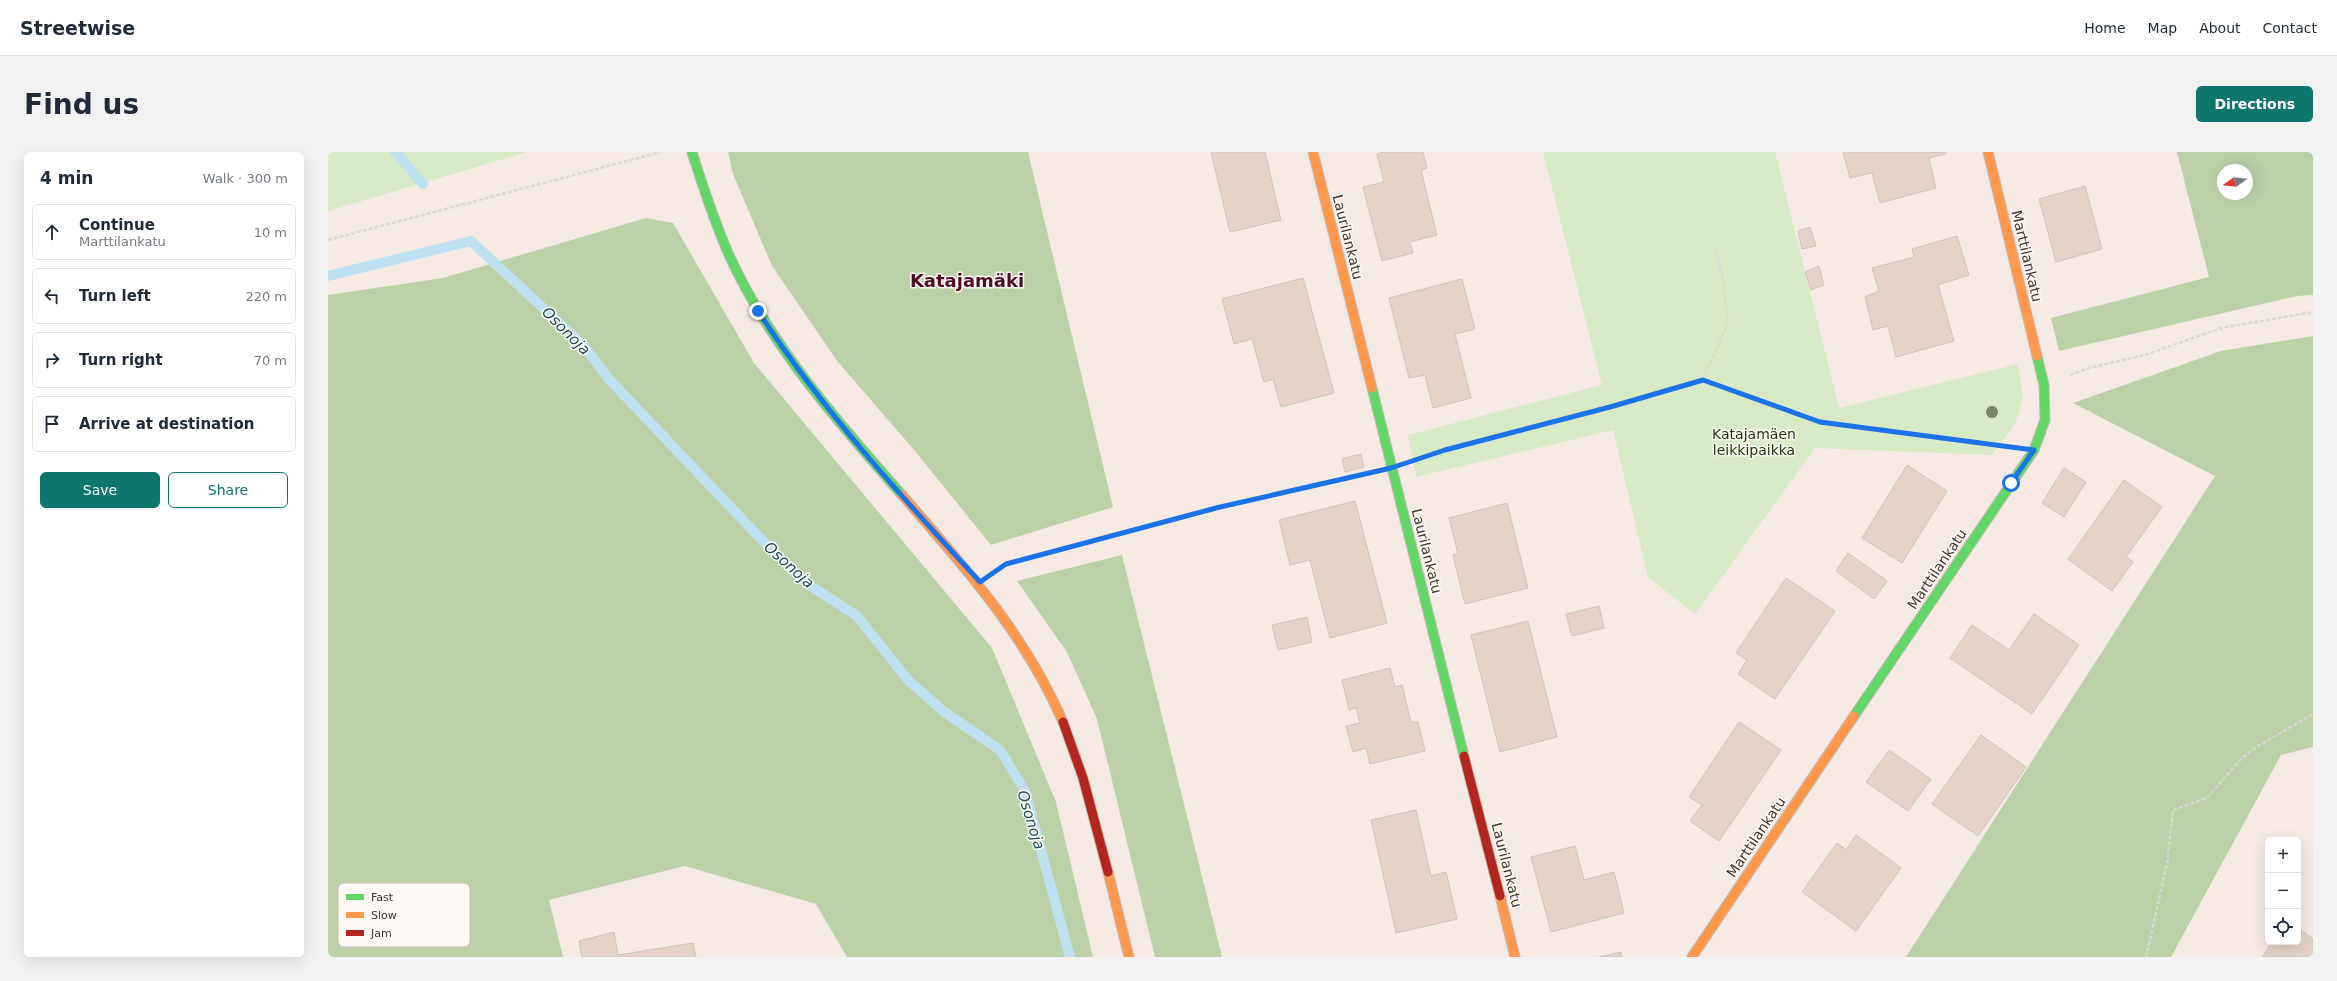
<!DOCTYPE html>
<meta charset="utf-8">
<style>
body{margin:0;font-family:"DejaVu Sans",sans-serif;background:#f2f2f3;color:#1f2937}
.controls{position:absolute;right:12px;bottom:12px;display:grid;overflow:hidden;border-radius:6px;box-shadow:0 4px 16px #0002}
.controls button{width:36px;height:36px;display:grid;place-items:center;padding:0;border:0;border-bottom:1px solid #e0e1e3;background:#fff;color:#1f2937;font:20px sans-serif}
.compass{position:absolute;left:1889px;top:12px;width:36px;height:36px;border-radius:50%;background:#fff;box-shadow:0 4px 16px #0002;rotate:256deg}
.stop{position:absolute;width:12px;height:12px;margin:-9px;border:3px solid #1a73e8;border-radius:50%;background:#fff}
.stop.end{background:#1a73e8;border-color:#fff;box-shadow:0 1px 4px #0008}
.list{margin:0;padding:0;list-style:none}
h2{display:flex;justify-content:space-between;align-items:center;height:52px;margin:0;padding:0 16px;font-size:17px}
h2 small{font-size:13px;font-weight:400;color:#747a83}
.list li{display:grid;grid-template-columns:26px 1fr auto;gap:12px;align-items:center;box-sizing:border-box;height:56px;margin:0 8px 8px;padding:0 8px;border:1px solid #e0e1e3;border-radius:6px}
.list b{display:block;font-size:15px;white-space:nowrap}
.list p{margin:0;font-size:13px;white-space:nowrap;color:#747a83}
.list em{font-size:13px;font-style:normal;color:#747a83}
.actions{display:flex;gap:8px;padding:12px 16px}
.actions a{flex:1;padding:9px 0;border:1px solid #0f766e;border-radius:6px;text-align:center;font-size:14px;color:#0f766e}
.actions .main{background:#0f766e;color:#fff}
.icon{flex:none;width:22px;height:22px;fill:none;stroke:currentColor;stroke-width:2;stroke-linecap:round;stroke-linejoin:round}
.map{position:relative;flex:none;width:1985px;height:805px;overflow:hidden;border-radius:6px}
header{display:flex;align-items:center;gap:24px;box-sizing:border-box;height:56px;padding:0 20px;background:#fff;border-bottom:1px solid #e0e1e3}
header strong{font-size:19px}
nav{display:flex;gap:22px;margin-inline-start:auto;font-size:14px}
.intro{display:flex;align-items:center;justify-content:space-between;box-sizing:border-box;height:96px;padding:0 24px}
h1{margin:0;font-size:28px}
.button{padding:10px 18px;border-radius:6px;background:#0f766e;color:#fff;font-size:14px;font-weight:700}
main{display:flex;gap:24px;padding:0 24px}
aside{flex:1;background:#fff;border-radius:6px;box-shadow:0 4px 16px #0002}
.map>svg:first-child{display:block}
</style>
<header>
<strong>Streetwise</strong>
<nav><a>Home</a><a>Map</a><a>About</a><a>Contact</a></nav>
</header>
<div class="intro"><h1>Find us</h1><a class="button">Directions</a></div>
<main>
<aside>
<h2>4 min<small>Walk · 300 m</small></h2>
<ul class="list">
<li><svg class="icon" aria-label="ahead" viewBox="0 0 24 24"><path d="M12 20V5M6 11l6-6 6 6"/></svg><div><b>Continue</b><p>Marttilankatu</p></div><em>10 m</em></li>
<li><svg class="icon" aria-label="left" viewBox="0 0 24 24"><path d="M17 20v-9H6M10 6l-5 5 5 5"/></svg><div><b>Turn left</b></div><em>220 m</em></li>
<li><svg class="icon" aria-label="right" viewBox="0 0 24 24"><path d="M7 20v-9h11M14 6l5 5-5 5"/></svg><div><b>Turn right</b></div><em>70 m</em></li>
<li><svg class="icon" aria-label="arrive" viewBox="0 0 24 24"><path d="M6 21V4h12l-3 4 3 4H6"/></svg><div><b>Arrive at destination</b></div></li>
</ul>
<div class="actions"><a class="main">Save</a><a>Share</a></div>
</aside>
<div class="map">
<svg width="1985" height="805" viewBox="0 0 1985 805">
<rect width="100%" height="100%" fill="#f4e9e3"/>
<g fill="#d7e9c5">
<path d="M0 0H199L0 59Z"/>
<path d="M1215 0H1447L1511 256 1690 212 1695 245 1687 272 1664 303 1487 296 1367 462 1320 425 1285 278 1088 325 1080 283 1274 233Z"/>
</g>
<g fill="#bcd1a8" fill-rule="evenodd">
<path d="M400 0H700L785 355 663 393 587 299 510 210 444 114 405 22Z"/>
<path d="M1849 0H1985V143L1969 144 1731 199 1723 166 1881 125ZM1895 18H1919V42H1895Z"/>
<path d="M318 66 345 71 426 211 664 496 728 650 765 805H519L488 752 357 714 221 748 235 805H0V143L115 126Z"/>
<path d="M1985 184V595L1953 603 1843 805H1578L1887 324 1745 251 1893 199Z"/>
<path d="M794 403 894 805H827L769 567 739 500 689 429Z"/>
</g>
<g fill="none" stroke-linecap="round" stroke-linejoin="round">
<g stroke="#bde1f0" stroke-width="10">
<path d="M67 0 95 32"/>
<path d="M0 124 143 89 256 194 279 225 430 384 478 431 529 464 580 528 615 559 672 598 697 639 742 805"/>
</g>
</g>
<g fill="#e3d3c8" stroke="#cdc4be">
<path d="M883 0H937L953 68 902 80Z"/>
<path d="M1056 0H1095L1099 16 1093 18 1109 83 1082 90 1085 101 1054 109 1035 35 1056 30 1049 2Z"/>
<path d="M1515 0H1617L1618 2 1601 6 1608 36 1552 51 1544 21 1522 26Z"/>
<path d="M1757 34 1774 97 1728 110 1711 47Z"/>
<path d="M1482 75 1488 94 1474 97 1470 79Z"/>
<path d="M1629 84 1641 123 1610 133 1626 189 1568 205 1560 174 1545 178 1537 145 1551 139 1544 116 1586 105 1584 97Z"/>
<path d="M1491 114 1496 133 1483 138 1477 120Z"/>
<path d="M975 126 1006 241 953 255 945 227 936 230 924 187 906 192 894 147Z"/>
<path d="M1134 127 1147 177 1127 182 1143 246 1105 256 1097 223 1081 226 1061 146Z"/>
<path d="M1033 302 1036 315 1017 320 1014 307Z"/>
<path d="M1579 313 1619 339 1574 411 1534 386Z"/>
<path d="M1736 316 1758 330 1736 365 1714 351Z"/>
<path d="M1796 328 1834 355 1798 405 1805 410 1784 439 1740 407Z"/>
<path d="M1027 349 1059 471 1002 486 982 408 962 413 951 368Z"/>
<path d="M1179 351 1200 436 1137 452 1125 403 1130 402 1121 366Z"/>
<path d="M1520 401 1559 429 1546 447 1508 419Z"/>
<path d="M1458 426 1507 459 1447 547 1410 522 1419 508 1408 501Z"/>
<path d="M1271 454 1276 476 1244 484 1238 462Z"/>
<path d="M1706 462 1751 493 1704 562 1622 506 1644 473 1681 498Z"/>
<path d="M979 465 984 490 950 498 944 473Z"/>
<path d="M1200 469 1229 585 1172 600 1143 483Z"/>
<path d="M1062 516 1067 535 1074 533 1083 570H1090L1097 599 1042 612 1038 596 1025 600 1018 574 1032 571 1028 556 1021 558 1014 528Z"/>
<path d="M1411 570 1453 598 1391 689 1362 669 1374 653 1361 645Z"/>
<path d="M1653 583 1698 615 1650 684 1604 652Z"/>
<path d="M1561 598 1603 627 1580 659 1538 630Z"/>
<path d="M1088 658 1103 724 1118 720 1129 767 1068 781 1043 668Z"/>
<path d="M1528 683 1573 716 1528 779 1474 740 1509 691 1518 698Z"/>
<path d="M1247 694 1256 728 1286 720 1296 761 1223 780 1203 705Z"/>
<path d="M1970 776 1985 787V805H1934L1944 790H1970Z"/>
<path d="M286 780 290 803 365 791 368 805H254L251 789Z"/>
<path d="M1293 800 1294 805H1271Z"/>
</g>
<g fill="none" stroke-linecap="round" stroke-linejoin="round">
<defs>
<g id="fast">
<path d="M364 0C375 35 386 69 401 103 442 193 509 269 574 343"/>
<path d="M1044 236 1136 604"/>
<path d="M1526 564 1706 298 1717 268 1716 233 1709 204"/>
</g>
<g id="slow">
<path d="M985 0 1044 236"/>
<path d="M1660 0 1709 204"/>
<path d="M574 343C636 414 697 482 735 570"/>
<path d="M780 720 801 805"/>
<path d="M1172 744 1187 805"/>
<path d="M1364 805 1526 564"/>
</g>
<g id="jam">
<path d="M735 570 755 626 780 720"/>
<path d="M1136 604 1172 744"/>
</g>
</defs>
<use href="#fast" stroke="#c4bbb5" stroke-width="11"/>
<use href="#slow" stroke="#c4bbb5" stroke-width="11"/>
<use href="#jam" stroke="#c4bbb5" stroke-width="11"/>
<g stroke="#dad7d5" stroke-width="2.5" stroke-dasharray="4 2" stroke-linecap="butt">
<path d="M0 88 333 0"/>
<path d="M1742 223 1761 216 1820 202 1893 176 1985 160"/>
<path d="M1375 228 1400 170 1395 126 1387 96"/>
<path d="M1091 306 1282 255 1375 228 1492 270 1674 294"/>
<path d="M674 415 678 412 888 356 1037 323"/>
<path d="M1818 805 1839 712 1845 658 1879 646 1913 607 1927 596 1985 562"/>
</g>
<use href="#fast" stroke="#63d668" stroke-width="9"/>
<use href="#slow" stroke="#ff974d" stroke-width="9"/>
<use href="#jam" stroke="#b3261e" stroke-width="9"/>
</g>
<circle fill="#7b8768" cx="1664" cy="260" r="6"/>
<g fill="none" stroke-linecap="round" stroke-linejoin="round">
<path stroke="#1a73e8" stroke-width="5" d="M430 159C494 258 572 343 652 430L678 412 888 356 1063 316 1117 298 1282 255 1375 228 1492 270 1706 298 1683 331"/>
</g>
<g text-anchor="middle" stroke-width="3" stroke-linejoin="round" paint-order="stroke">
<g font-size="14" fill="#3f352f" stroke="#fef9f5">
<text transform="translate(1020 85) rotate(76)" y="5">Laurilankatu</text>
<text transform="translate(1699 104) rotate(77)" y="5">Marttilankatu</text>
<text transform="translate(1099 399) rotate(76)" y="5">Laurilankatu</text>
<text transform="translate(1609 417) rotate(-56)" y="5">Marttilankatu</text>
<text transform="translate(1428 685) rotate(-56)" y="5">Marttilankatu</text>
<text transform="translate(1179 713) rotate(76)" y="5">Laurilankatu</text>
</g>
<g font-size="14" fill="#183603" stroke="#fef9f5">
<text x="1426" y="287">Katajamäen<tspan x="1426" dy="16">leikkipaikka</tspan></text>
</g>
<g font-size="15" font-style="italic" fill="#1e4a5b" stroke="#fef9f5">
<text transform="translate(238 179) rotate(45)" y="5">Osonoja</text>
<text transform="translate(461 413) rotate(42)" y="5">Osonoja</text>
<text transform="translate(703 668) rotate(73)" y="5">Osonoja</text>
</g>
<g font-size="18" font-weight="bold" fill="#4e0b25" stroke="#fef9f5">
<text x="639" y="135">Katajamäki</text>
</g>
</g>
<rect x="10" y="731" width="132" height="64" rx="6" fill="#fef9f5" stroke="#c5beba" stroke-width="1"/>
<rect x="18" y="742" width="18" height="6" fill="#63d668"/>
<rect x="18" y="760" width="18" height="6" fill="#ff974d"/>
<rect x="18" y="778" width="18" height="6" fill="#b3261e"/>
<g font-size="11" fill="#3f352f">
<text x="43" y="749">Fast</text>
<text x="43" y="767">Slow</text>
<text x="43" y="785">Jam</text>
</g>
</svg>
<div class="controls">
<button>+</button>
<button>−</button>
<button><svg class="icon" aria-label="locate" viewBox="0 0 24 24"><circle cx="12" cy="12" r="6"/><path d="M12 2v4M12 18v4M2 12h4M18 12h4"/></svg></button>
</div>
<svg class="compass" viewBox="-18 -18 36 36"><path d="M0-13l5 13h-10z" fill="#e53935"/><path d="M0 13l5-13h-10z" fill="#747a83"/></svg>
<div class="stop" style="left:1683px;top:331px"></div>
<div class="stop end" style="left:430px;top:159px"></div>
</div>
</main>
